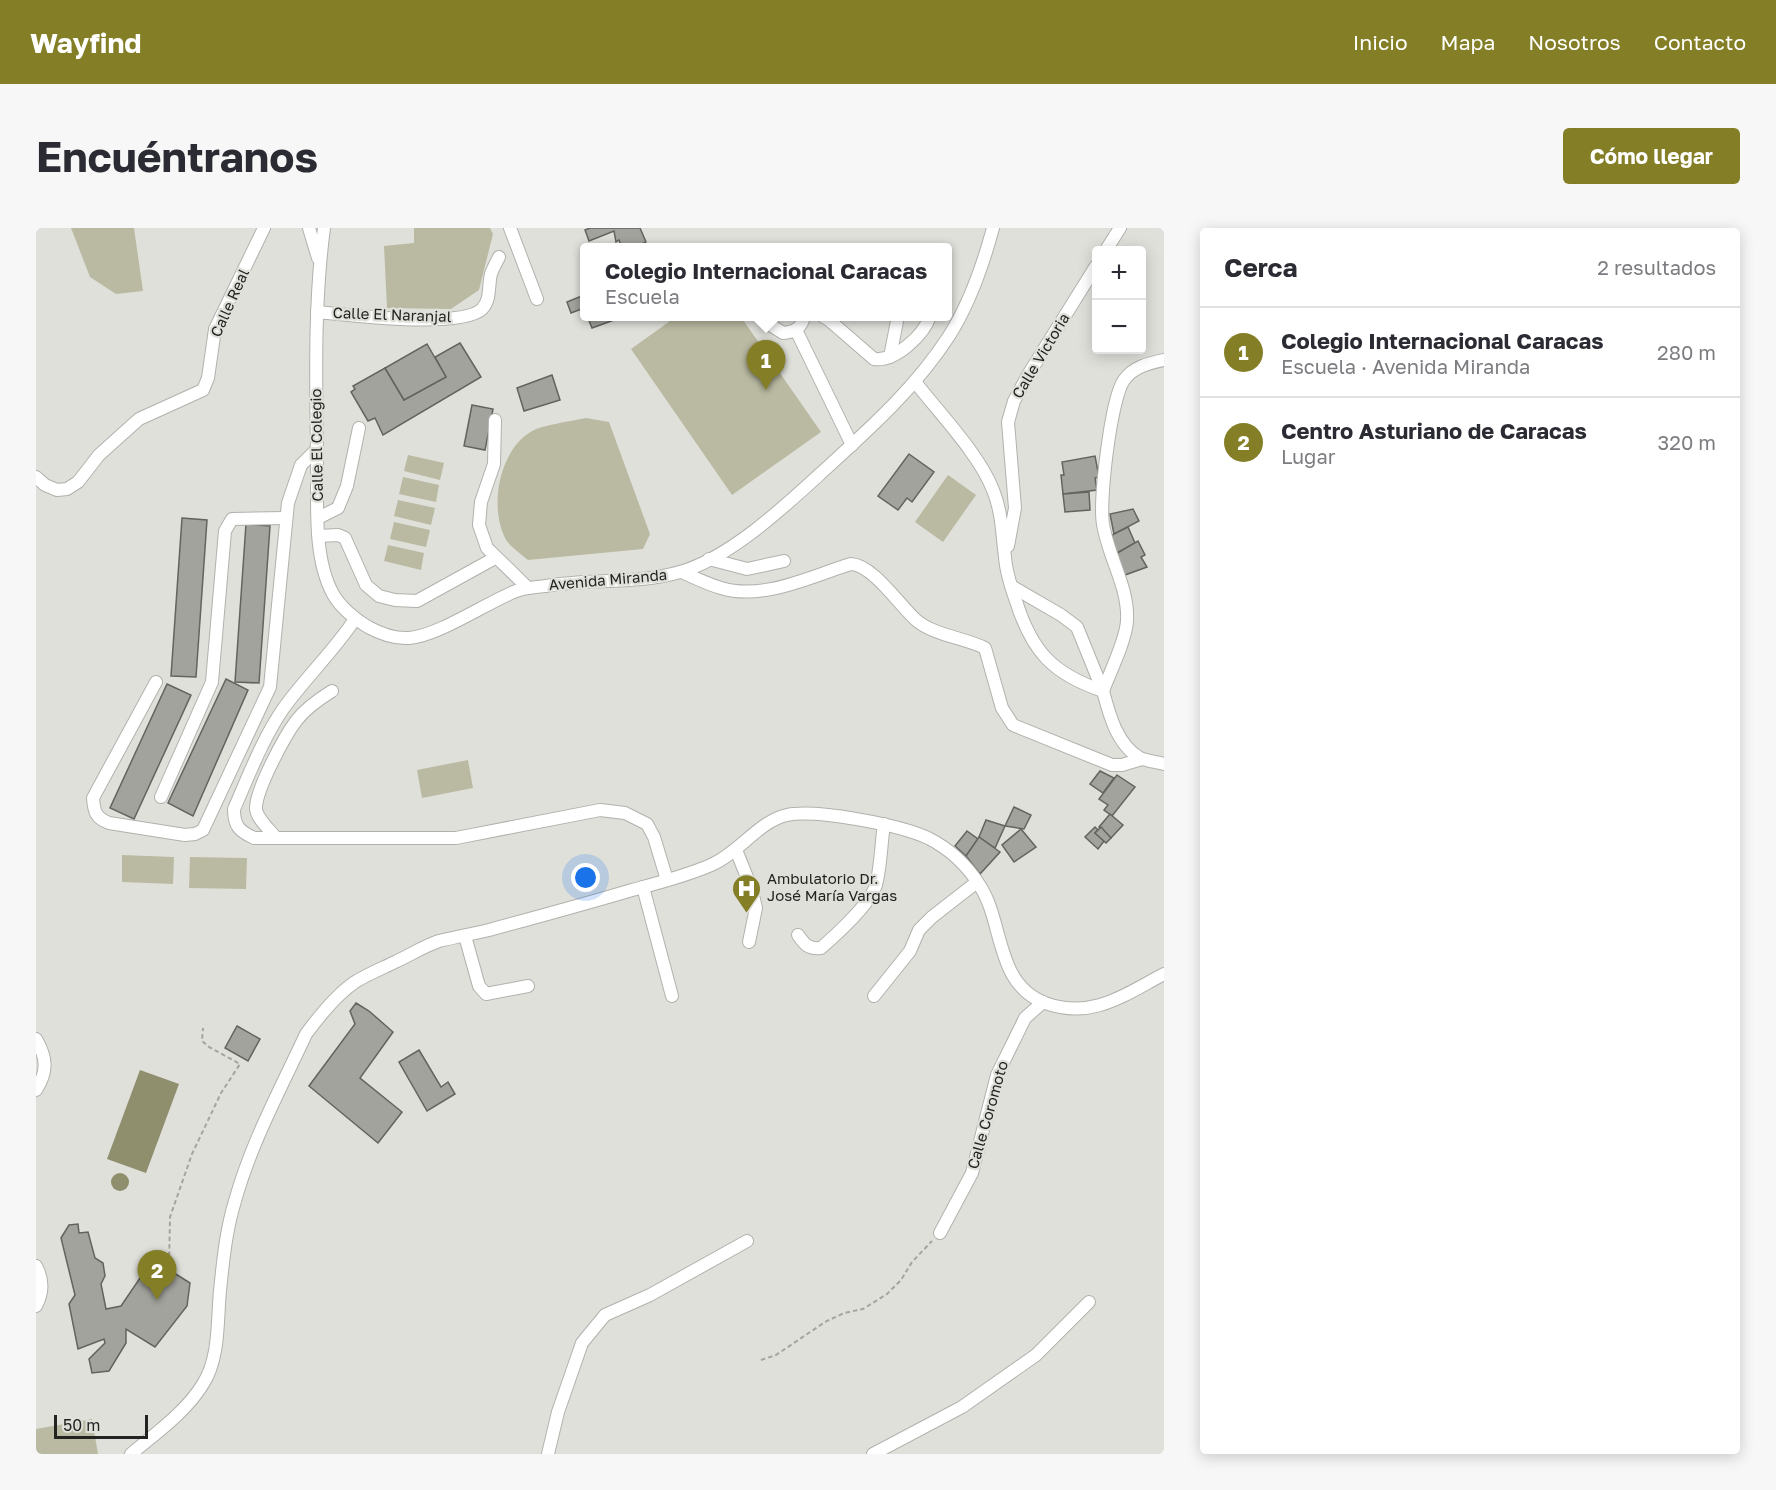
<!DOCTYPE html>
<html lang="es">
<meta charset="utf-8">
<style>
body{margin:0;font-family:"Golos Text",sans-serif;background:#f7f7f7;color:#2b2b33}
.controls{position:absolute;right:18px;top:18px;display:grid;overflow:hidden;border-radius:6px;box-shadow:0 3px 15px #0003}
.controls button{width:54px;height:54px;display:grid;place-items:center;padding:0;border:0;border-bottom:2px solid #e1e1e2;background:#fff;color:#2b2b33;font:30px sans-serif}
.scale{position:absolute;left:18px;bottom:15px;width:94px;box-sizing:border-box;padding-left:6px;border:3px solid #232322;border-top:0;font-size:16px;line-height:21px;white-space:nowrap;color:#232322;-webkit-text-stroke:4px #e0e0db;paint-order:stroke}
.you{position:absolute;left:550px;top:650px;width:21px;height:21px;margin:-15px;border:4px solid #fff;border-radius:50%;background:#1a73e8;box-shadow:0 0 0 9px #1a73e833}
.badge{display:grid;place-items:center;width:39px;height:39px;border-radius:50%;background:#847f27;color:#fff;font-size:20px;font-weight:700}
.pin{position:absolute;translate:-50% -50px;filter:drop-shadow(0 2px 3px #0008)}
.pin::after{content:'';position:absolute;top:32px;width:21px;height:18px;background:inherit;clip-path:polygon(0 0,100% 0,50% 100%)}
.popup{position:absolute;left:544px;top:15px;width:372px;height:78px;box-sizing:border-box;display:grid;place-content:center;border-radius:6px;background:#fff;filter:drop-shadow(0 2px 4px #0005);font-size:20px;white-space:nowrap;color:#7c7c81}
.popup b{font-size:22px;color:#2b2b33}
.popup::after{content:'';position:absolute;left:50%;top:100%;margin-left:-12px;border:12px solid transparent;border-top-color:#fff}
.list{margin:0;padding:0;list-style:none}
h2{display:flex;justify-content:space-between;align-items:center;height:78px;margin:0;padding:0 24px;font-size:26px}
h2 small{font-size:20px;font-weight:400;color:#7c7c81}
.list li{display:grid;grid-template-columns:39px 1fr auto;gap:18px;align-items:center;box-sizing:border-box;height:90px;padding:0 24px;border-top:2px solid #e1e1e2}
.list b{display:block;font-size:22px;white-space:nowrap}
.list p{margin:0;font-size:20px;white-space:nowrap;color:#7c7c81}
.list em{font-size:20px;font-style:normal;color:#7c7c81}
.map{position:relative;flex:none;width:1128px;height:1226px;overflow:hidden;border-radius:6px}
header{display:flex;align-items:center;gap:36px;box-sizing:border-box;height:84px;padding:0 30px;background:#847f27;color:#fff}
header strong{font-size:28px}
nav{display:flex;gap:33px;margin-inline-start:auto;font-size:21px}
.intro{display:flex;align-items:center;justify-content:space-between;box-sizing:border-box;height:144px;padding:0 36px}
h1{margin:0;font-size:42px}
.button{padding:15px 27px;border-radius:6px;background:#847f27;color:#fff;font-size:21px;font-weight:700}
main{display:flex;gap:36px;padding:0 36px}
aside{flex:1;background:#fff;border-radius:6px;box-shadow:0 3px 15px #0003}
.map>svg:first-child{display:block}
</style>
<header>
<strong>Wayfind</strong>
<nav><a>Inicio</a><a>Mapa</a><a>Nosotros</a><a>Contacto</a></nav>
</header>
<div class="intro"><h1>Encuéntranos</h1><a class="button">Cómo llegar</a></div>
<main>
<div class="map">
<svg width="1128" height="1226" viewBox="0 0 1128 1226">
<rect width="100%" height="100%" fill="#e0e0db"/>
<g fill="#babaa2">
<path d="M35 0H98L107 63 80 66 54 49Z"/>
<path d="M378 0H454L457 6 443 62 415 81 351 80 348 18 378 15Z"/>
<path d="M641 88 705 89 785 204 696 267 595 121Z"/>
<path d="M550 190 573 194 614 306 607 321 492 332C485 326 473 318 469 310 453 278 463 222 496 203 507 197 536 193 550 190Z"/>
<path d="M372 227 408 235 404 252 368 243Z"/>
<path d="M912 247 940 267 907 314 879 294Z"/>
<path d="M367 249 403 257 400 274 363 266Z"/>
<path d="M362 272 399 280 395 297 358 288Z"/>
<path d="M358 294 394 302 390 319 354 311Z"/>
<path d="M352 317 388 325 385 342 348 333Z"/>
<path d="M432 532 437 560 386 570 381 542Z"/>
<path d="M86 627 138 629 137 656 86 654Z"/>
<path d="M154 629 211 630 210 661 153 660Z"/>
<path d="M56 1191 62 1226H0V1201Z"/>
</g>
<g fill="#8f8e6d">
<path d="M104 842 143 856 110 945 71 931Z"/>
<circle cx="84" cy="954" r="9"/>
</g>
<g fill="#a3a39e" stroke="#63635f" stroke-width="1.5">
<path d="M554 0H604L610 14 598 20H586L583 12 580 14 578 3 553 13 549 2Z"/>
<path d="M548 67V80L535 85 531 74Z"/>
<path d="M548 83V88H577L578 92 556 100 552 90 549 91 546 84Z"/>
<path d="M424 115 445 149 347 207 339 190 332 193 315 164 319 161 317 158 349 140 368 172 410 149 399 129Z"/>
<path d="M391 116 410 149 368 172 349 140Z"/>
<path d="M516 147 524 172 488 183 481 160Z"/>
<path d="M436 177 457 181 449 222 428 218Z"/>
<path d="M873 226 898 244 876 274 871 270 862 282 842 268Z"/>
<path d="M1059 228 1063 249 1059 250 1061 262 1027 266 1025 247H1028L1026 234Z"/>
<path d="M1053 264 1054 282 1029 284 1027 266Z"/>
<path d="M1097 281 1103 293 1078 306 1074 286Z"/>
<path d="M146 290 171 292 160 449 135 448Z"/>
<path d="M210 296 234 298 223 455 199 454Z"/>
<path d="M1092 299 1099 315 1081 325 1074 308Z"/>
<path d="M1102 313 1109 327 1105 329 1111 339 1089 347 1078 327Z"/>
<path d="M190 451 212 462 157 588 132 575Z"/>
<path d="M131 456 155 467 98 591 74 580Z"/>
<path d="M1064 543 1078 550 1067 565 1054 556Z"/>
<path d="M1081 547 1099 559 1076 588 1068 582 1072 577 1063 571Z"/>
<path d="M978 579 995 587 988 601 969 598Z"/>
<path d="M1074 586 1087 597 1075 610 1063 599Z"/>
<path d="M950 592 969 598 959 620 943 609Z"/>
<path d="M1059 599 1062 602 1059 605 1068 613 1062 621 1049 609Z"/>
<path d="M1065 599 1075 610 1070 615 1059 605Z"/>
<path d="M985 601 1000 619 978 634 966 617Z"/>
<path d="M931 603 942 611 930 628 919 618Z"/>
<path d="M943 609 964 624 944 646 930 628Z"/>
<path d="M320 775 333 783 357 804 324 850 366 884 342 915 273 858 319 796 314 783Z"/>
<path d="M201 798 224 811 212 833 189 820Z"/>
<path d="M383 822 405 859 412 854 419 866 391 883 363 834Z"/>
<path d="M42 996 43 1005 52 1004 59 1030 67 1035 69 1048 65 1056 70 1081 85 1078 104 1050 110 1054 122 1051 135 1043 154 1055 151 1078 119 1119 90 1101V1115L73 1143 56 1145 53 1131 69 1115 68 1111 42 1121 33 1076 39 1067 25 1010 33 997Z"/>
</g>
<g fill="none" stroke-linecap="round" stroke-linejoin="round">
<defs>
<g id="minor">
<path d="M273 0 282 30"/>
<path d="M288 0C278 75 280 151 281 227 282 269 276 328 297 366 304 379 320 392 332 399 345 406 358 411 373 410 402 408 450 375 480 363 489 360 500 359 510 358 554 350 600 357 644 344 693 330 747 280 784 246 831 203 878 162 913 108 934 75 947 37 957 0"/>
<path d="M474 0 501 71"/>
<path d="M1070 22 1084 0"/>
<path d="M281 84C312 87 425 101 446 81 455 72 452 58 455 46 457 40 460 35 463 29"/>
<path d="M733 88 736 98 747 105C759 104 766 100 768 88"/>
<path d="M786 88 793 92 838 131C859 134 888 107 894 88"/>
<path d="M760 102 816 217"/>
<path d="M854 129 862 88"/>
<path d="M880 155C904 186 943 226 957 262 966 284 966 306 969 329 970 344 975 359 980 373 996 424 1017 446 1067 463 1073 486 1081 517 1104 530 1111 533 1120 534 1128 536"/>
<path d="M459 192 458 236 445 274 443 297 451 320 492 360"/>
<path d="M0 249 9 257 21 262 31 261 42 254 63 227 103 191 167 162 172 150 179 101 228 0"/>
<path d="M282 290 302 280 311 258 323 200"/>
<path d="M283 308 302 307 309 310 330 357 343 368 359 372 381 373 459 330"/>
<path d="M972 318 979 280 972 194 978 173 992 147 1060 38"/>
<path d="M673 331 711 341 748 333"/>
<path d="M646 344C659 350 671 356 685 360 727 373 775 348 815 336 837 337 864 378 880 392 897 407 929 410 949 420L966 480 977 497 1076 537H1086L1106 531"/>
<path d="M975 358 1025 387 1041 399 1067 463"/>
<path d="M319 391C298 423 269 450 247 481 226 512 213 547 198 581 198 598 203 603 218 610H420L564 582 589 585 611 596 618 609 631 652"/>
<path d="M120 454 57 570C58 584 60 590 73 595L149 607 159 606 167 602 234 459 252 275 265 237 281 221"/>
<path d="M1067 463C1074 444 1090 412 1091 393 1093 359 1072 329 1067 296 1063 272 1075 170 1088 152 1097 139 1113 135 1128 132"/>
<path d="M125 569 176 454 189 303 196 291 250 290"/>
<path d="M240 610C234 602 219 589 220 579 221 560 248 509 260 493 269 481 283 471 296 463"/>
<path d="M700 622 715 659 720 680 713 714"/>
<path d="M607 659 636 768"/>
<path d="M762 707C769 717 772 721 785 720 800 707 834 676 840 657 845 638 845 616 848 596"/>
<path d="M429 708 443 758 450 766 492 758"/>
<path d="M838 768 874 723 883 702 896 689 941 654"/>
<path d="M0 811C11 830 12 843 0 862"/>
<path d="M904 1005 936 945 961 847 989 790 1007 774"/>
<path d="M0 1038C7 1051 7 1065 0 1078"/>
<path d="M95 1226C120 1205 150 1184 167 1156 184 1129 181 1093 184 1063 187 1033 190 1002 199 973 215 915 245 860 270 806 284 787 300 767 319 754 332 746 347 740 361 733 374 727 388 718 403 713 419 709 436 706 453 702 501 689 549 676 596 662 622 655 650 648 675 637 703 625 723 593 751 587 781 581 864 597 892 610 914 621 931 637 944 658 968 695 959 756 1009 775 1056 792 1088 767 1128 746"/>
<path d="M512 1226 522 1184 546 1115 569 1087 614 1067 711 1013"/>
<path d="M837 1226 926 1179 1000 1127 1053 1074"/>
</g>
</defs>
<use href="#minor" stroke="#b1b1ad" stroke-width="14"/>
<g stroke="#a4a4a1" stroke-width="2" stroke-dasharray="4.5 3" stroke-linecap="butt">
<path d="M110 1054 133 1037 134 989 156 926 185 865 204 836 173 819 166 813 167 800"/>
<path d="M725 1132 740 1127 789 1094 808 1085 827 1081 851 1066 865 1052 876 1034 896 1013"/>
</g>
<use href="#minor" stroke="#fff" stroke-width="12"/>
</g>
<defs>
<symbol id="hospital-pin" viewBox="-11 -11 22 30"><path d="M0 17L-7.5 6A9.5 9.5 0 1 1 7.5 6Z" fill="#847f27" stroke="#e0e0db"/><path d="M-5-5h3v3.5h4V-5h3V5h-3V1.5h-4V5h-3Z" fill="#fff"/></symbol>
</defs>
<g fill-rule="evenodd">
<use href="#hospital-pin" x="694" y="644" width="33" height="45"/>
</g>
<g text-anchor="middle" stroke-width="4.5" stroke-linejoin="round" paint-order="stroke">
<g font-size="15" fill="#232322" stroke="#e0e0db">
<text transform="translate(194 75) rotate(-66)" y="5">Calle Real</text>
<text transform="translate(356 87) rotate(2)" y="5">Calle El Naranjal</text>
<text transform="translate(1005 128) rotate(-59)" y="5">Calle Victoria</text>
<text transform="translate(281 217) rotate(-91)" y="5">Calle El Colegio</text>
<text transform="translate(572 352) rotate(-5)" y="5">Avenida Miranda</text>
<text transform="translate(952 887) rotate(-74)" y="5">Calle Coromoto</text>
</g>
<g font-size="15" fill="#232322" stroke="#e0e0db" text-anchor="start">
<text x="731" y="656">Ambulatorio Dr.<tspan x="731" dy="17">José María Vargas</tspan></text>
</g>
</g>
</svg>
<div class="controls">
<button>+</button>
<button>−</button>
</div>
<div class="scale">50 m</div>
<div class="you"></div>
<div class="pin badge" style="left:730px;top:162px">1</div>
<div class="popup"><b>Colegio Internacional Caracas</b>Escuela</div>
<div class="pin badge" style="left:121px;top:1072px">2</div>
</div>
<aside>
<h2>Cerca<small>2 resultados</small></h2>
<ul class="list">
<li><span class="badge">1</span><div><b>Colegio Internacional Caracas</b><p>Escuela · Avenida Miranda</p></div><em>280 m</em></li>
<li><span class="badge">2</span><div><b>Centro Asturiano de Caracas</b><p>Lugar</p></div><em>320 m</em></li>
</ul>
</aside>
</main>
